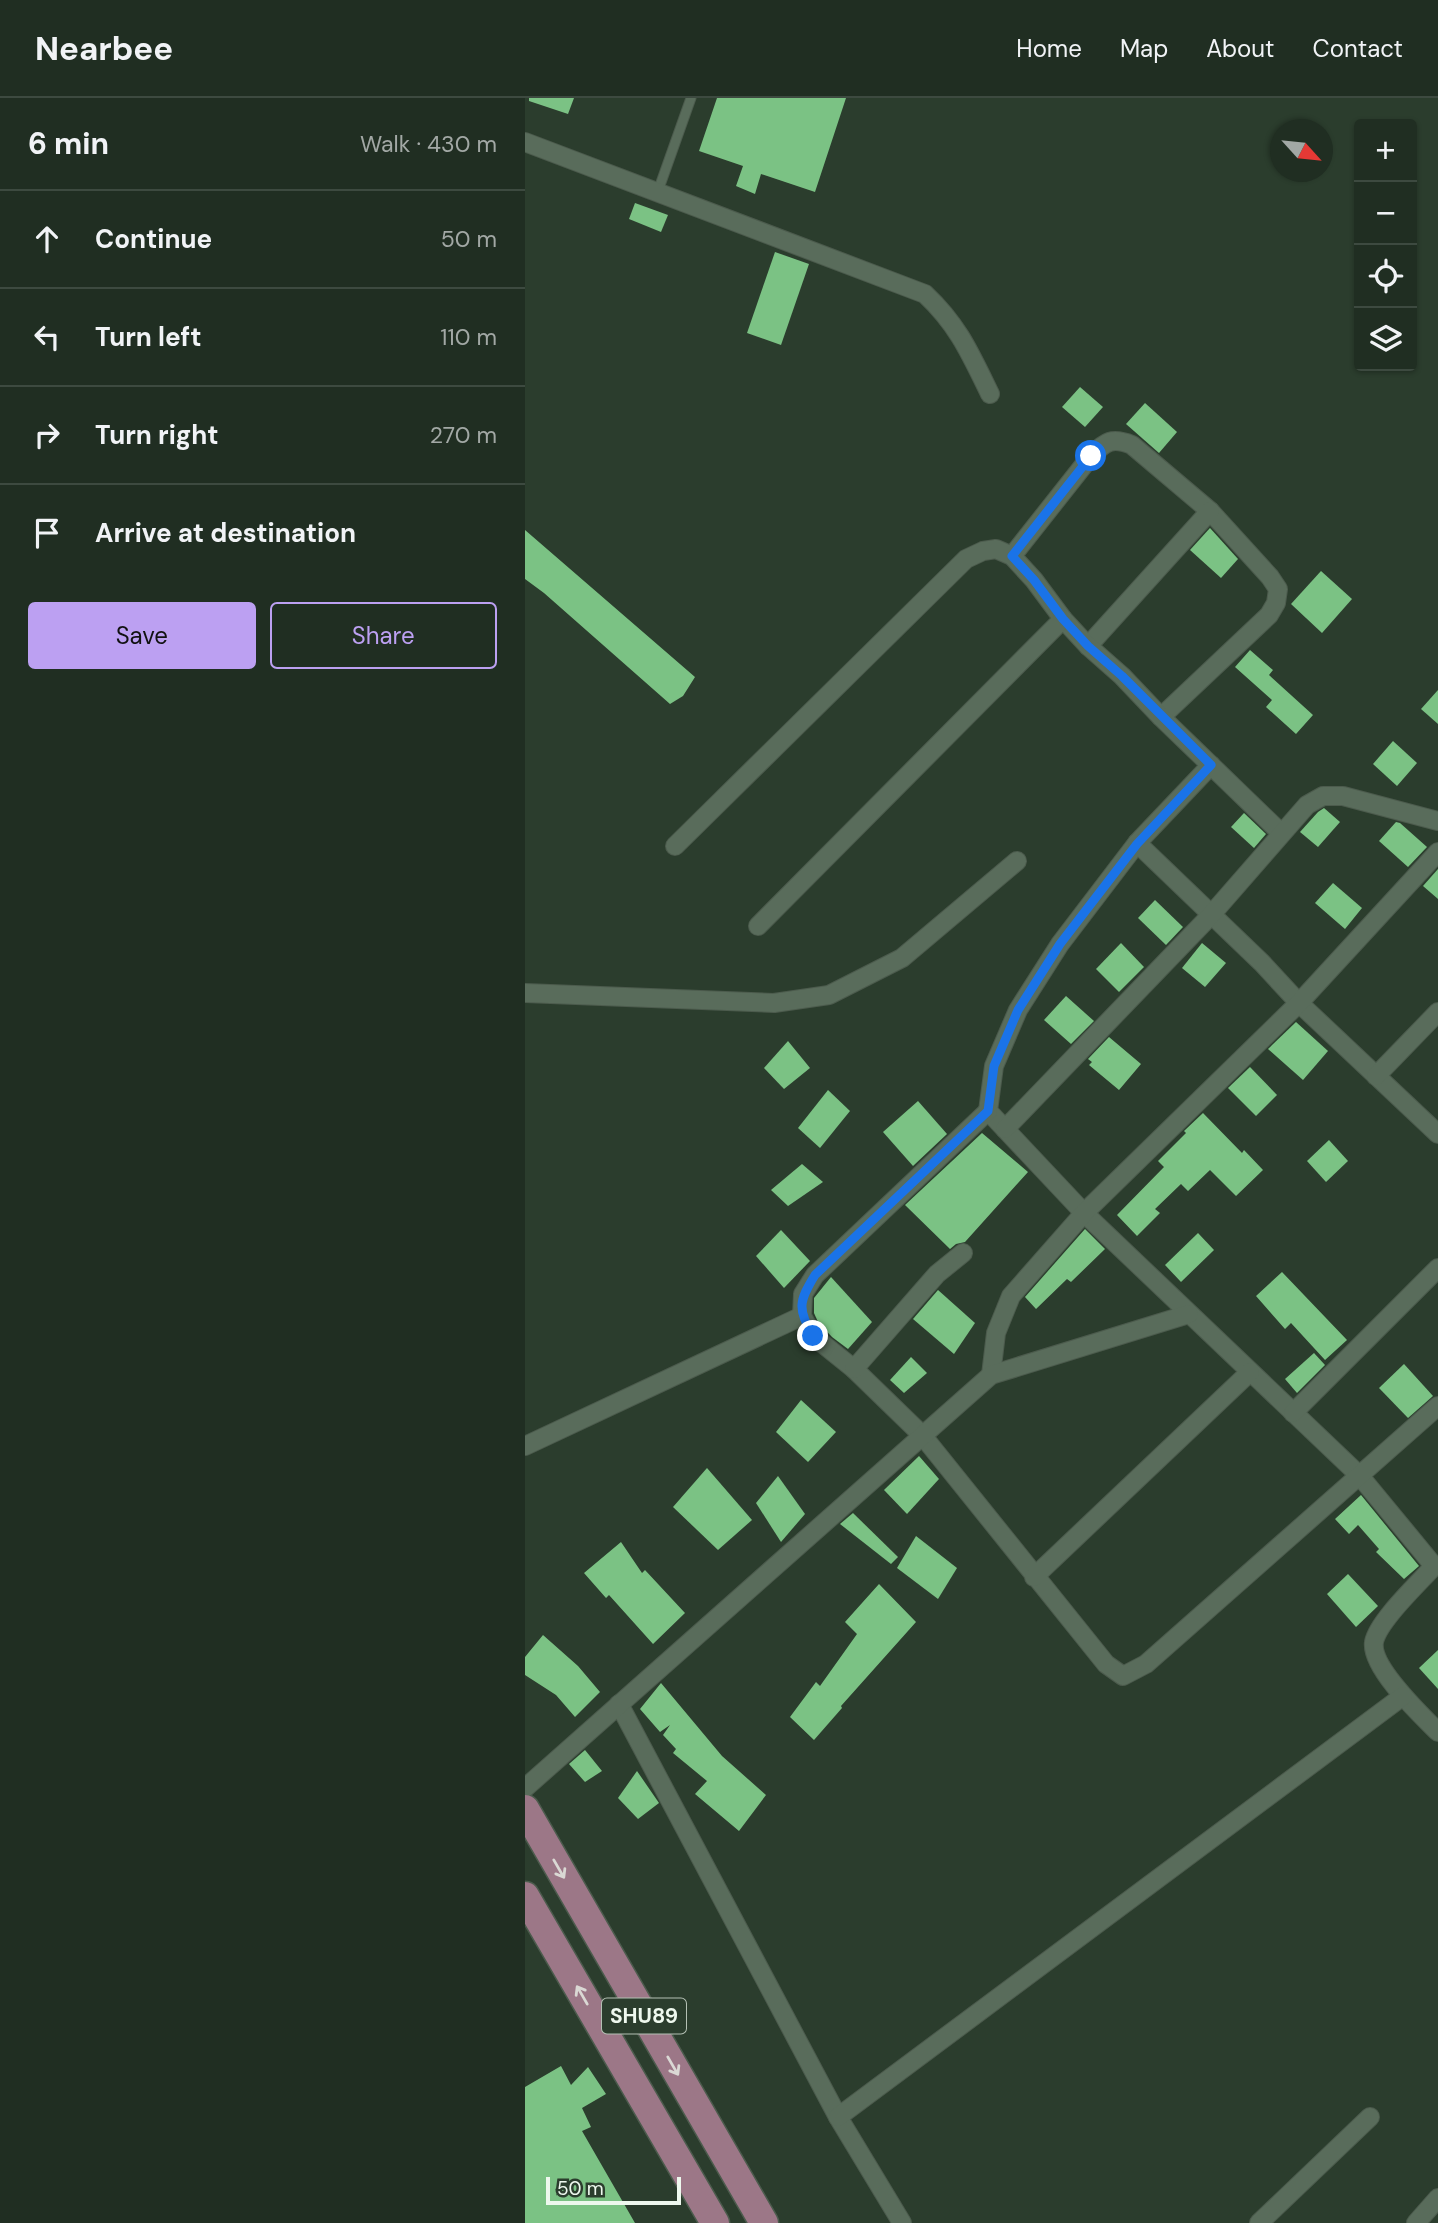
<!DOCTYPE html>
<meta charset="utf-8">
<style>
body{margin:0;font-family:"DM Sans",sans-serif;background:#28362a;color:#f1f3f6}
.controls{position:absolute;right:21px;top:21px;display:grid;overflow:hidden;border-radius:7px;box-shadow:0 2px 5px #0004}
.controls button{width:63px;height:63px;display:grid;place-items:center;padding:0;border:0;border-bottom:2px solid #3d4a40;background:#202e22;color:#f1f3f6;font:35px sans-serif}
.compass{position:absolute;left:745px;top:21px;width:63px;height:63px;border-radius:50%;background:#202e22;box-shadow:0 2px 5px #0004;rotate:117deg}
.scale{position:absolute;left:21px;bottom:18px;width:135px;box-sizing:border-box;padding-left:7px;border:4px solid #eef8ee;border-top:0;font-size:19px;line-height:24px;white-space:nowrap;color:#eef8ee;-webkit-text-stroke:5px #2b3d2d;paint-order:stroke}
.stop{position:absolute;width:21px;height:21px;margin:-16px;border:5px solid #1a73e8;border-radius:50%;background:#fff}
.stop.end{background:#1a73e8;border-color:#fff;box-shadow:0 2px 7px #0008}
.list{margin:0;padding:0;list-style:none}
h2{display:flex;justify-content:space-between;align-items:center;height:91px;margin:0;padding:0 28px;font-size:30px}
h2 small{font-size:23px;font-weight:400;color:#a2a8a5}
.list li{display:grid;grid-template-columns:46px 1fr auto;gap:21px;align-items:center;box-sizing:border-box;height:98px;padding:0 28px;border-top:2px solid #3d4a40}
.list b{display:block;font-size:26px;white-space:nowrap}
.list em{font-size:23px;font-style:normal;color:#a2a8a5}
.actions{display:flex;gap:14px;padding:21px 28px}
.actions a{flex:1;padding:16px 0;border:2px solid #bca0f2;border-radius:7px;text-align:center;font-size:24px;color:#bca0f2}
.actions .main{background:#bca0f2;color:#111}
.icon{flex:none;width:38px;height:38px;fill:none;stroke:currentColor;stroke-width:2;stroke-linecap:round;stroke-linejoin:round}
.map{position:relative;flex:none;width:913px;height:2125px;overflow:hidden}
header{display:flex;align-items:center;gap:42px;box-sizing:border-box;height:98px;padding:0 35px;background:#202e22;border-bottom:2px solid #3d4a40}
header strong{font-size:33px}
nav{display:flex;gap:38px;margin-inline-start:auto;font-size:24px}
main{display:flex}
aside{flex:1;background:#202e22}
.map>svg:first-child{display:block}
</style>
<header>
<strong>Nearbee</strong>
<nav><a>Home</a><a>Map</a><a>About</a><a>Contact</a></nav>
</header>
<main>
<aside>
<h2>6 min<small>Walk · 430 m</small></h2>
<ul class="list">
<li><svg class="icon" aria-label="ahead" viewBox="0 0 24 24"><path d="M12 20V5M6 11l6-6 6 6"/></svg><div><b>Continue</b></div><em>50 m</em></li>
<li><svg class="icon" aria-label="left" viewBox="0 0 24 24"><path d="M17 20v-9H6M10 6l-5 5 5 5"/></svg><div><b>Turn left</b></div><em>110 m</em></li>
<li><svg class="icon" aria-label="right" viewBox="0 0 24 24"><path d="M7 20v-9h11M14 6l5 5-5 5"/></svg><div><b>Turn right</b></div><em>270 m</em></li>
<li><svg class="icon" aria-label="arrive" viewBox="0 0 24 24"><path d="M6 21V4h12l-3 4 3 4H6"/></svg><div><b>Arrive at destination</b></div></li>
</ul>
<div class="actions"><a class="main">Save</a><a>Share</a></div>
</aside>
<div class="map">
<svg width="913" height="2125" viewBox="0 0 913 2125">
<rect width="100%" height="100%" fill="#2b3d2d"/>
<g fill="#7bc284">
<path d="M4 0H49L43 16 4 3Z"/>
<path d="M192 0H321L290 94 236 76 230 96 211 88 218 68 174 53Z"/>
<path d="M110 105 143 117 136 134 104 121Z"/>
<path d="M250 154 284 166 256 247 222 235Z"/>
<path d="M555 289 578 309 560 329 537 309Z"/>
<path d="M620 305 652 334 634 355 601 326Z"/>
<path d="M685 430 713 461 696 480 665 452Z"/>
<path d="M0 432 170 579 158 598 145 606 19 495 0 481Z"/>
<path d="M796 473 827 501 797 535 766 506Z"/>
<path d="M725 552 748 572 744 577 788 617 771 636 741 609 747 602 710 569Z"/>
<path d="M913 592V626L896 611Z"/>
<path d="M868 643 892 665 872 688 848 666Z"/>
<path d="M799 710 815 724 793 749 775 734 793 714Z"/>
<path d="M719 715 741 736 729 750 706 729Z"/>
<path d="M871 724 875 725 902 749 883 769 854 743Z"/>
<path d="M913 771V801L898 788Z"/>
<path d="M808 785 837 810 820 831 790 805Z"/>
<path d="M630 802 658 829 641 847 613 820Z"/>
<path d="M596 845 619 869 594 894 571 871Z"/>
<path d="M677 845 701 865 680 889 657 870Z"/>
<path d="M541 898 569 923 546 946 519 922Z"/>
<path d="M771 924 803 953 778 982 743 951Z"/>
<path d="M584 939 616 966 594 992 564 967 567 964 563 961Z"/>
<path d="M263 943 285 970 259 991 239 970Z"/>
<path d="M725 969 752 997 731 1018 703 990Z"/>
<path d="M303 992 325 1013 295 1050 273 1030Z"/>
<path d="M393 1003 422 1036 388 1068 358 1034Z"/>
<path d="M678 1015 717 1055 719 1052 738 1072 711 1098 685 1072 663 1093 656 1086 630 1111 635 1115 612 1138 592 1117 639 1069 633 1063 661 1035 659 1033Z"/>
<path d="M457 1035 503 1074 440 1144 431 1146 425 1151 380 1107Z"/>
<path d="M804 1042 823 1063 801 1084 782 1063Z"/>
<path d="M277 1066 298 1084 263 1108 246 1092Z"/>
<path d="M560 1131 580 1151 546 1184 542 1181 511 1211 500 1199Z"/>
<path d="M256 1132 285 1163 259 1190 231 1158Z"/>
<path d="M673 1135 689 1152 656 1184 640 1167Z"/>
<path d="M757 1174 822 1242 800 1262 766 1225 760 1231 731 1198Z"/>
<path d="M306 1179 347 1224 323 1251 307 1239 293 1224 289 1215V1200Z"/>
<path d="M413 1192 450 1225 429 1256 388 1221Z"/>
<path d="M789 1255 800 1267 772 1295 760 1281Z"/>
<path d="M386 1259 402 1275 379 1295 365 1282Z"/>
<path d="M879 1266 908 1298 883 1320 854 1290Z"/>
<path d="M276 1302 311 1334 283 1364 251 1334Z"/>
<path d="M394 1358 414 1381 382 1416 359 1392Z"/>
<path d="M182 1370 227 1422 193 1452 148 1409Z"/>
<path d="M253 1378 280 1416 256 1444 231 1405Z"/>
<path d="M836 1397 894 1468 879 1481 851 1454 854 1451 833 1427 824 1436 810 1421Z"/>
<path d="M328 1415 373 1459 366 1466 315 1426Z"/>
<path d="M391 1438 432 1470 413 1501 372 1470Z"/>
<path d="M96 1444 117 1475 120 1472 160 1515 128 1546 84 1497 81 1500 59 1475Z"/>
<path d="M823 1476 853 1508 831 1529 802 1496Z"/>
<path d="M354 1486 391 1524 316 1608 317 1610 289 1642 265 1619 291 1584 295 1588 332 1536 320 1524Z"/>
<path d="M18 1537 53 1568 75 1594 50 1619 31 1597 0 1577V1559Z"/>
<path d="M913 1552V1591L894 1570Z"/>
<path d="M136 1585 197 1658 241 1697 214 1733 170 1696 182 1683 148 1655 151 1651 138 1637 145 1627 135 1634 115 1611Z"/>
<path d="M60 1652 77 1673 60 1684 44 1666Z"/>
<path d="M112 1673 134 1705 113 1721 93 1700Z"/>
<path d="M36 1968 46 1987 63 1969 81 1996 57 2010 66 2029 57 2033 110 2125H0V1989Z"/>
</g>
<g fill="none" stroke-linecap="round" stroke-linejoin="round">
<defs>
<path id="service" d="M133 93 166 0"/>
<g id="minor">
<path d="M0 44 400 196C433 227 445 255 465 296"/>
<path d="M487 458 566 358C581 343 587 339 607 347L685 413 745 479 753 491 751 505 744 517 636 619"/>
<path d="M563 548 685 413"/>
<path d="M686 667 612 745 535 846 493 912 469 968 463 1013 559 1115 834 1377 909 1468C894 1485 853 1523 849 1544 845 1569 896 1617 913 1634"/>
<path d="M612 745 737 865 774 905 913 1036"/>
<path d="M150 748 441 461 458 453 471 451 487 458 509 482 538 521 563 548 597 578 636 619 756 735"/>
<path d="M233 828 538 521"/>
<path d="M0 895 249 905 304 897 377 860 492 763"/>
<path d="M851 978 913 914"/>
<path d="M463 1013 290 1177 278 1196 277 1218 288 1238 329 1271 397 1337 581 1566 598 1578 621 1566 913 1308"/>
<path d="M480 1031 686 817 782 707 798 698H818L913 723"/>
<path d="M329 1271 412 1176 438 1155"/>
<path d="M466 1277 471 1235 486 1198 559 1115 774 905 913 754"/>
<path d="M768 1315 913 1170"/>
<path d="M0 1348 277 1218"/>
<path d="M509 1479 725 1274"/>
<path d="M94 1606 313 2019 377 2125"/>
<path d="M0 1690 466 1277 664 1216"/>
<path d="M313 2019 878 1598"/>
<path d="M734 2125 845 2019"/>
<path d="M891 2125 913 2100"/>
</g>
<g id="primary">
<path d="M0 1711 239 2125"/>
<path d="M0 1798 190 2125"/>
</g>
</defs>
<use href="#service" stroke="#4c5b4d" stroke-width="11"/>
<use href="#minor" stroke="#4c5b4d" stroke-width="20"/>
<use href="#primary" stroke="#4c5b4d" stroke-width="31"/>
<use href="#service" stroke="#596c5b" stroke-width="9"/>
<use href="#minor" stroke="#596c5b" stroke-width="18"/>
<use href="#primary" stroke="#9c7787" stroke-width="28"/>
</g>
<defs><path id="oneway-shaft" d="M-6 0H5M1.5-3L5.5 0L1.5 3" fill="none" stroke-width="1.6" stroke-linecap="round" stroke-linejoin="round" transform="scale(1.75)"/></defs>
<g stroke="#dad8d4">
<use href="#oneway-shaft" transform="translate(34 1771) rotate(60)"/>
<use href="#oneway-shaft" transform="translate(57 1897) rotate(-120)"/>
<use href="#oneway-shaft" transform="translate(148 1968) rotate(60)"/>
</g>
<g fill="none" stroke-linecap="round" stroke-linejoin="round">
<path stroke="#1a73e8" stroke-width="9" d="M288 1238C272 1211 274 1203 290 1177L463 1013 469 968 493 912 535 846 612 746 686 667 597 578 563 548 538 521 509 482 487 458 566 358"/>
</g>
<g text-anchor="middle" stroke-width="7" stroke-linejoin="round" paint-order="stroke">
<rect fill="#2b3d2d" stroke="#b4c0b4" stroke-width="2" x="77" y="1900.5" width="84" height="35" rx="5"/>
<g font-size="21" font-weight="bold" fill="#eef8ee">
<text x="119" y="1925">SHU89</text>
</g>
</g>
</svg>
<div class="controls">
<button>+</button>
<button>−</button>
<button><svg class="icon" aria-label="locate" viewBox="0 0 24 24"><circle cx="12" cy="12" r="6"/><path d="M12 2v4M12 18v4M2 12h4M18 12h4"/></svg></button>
<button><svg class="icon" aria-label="layers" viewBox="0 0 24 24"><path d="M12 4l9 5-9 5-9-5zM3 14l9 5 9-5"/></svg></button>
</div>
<svg class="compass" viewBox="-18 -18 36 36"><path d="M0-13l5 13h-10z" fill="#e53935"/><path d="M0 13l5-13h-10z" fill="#a2a8a5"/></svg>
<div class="scale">50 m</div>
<div class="stop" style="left:566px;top:358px"></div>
<div class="stop end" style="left:288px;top:1238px"></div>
</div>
</main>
